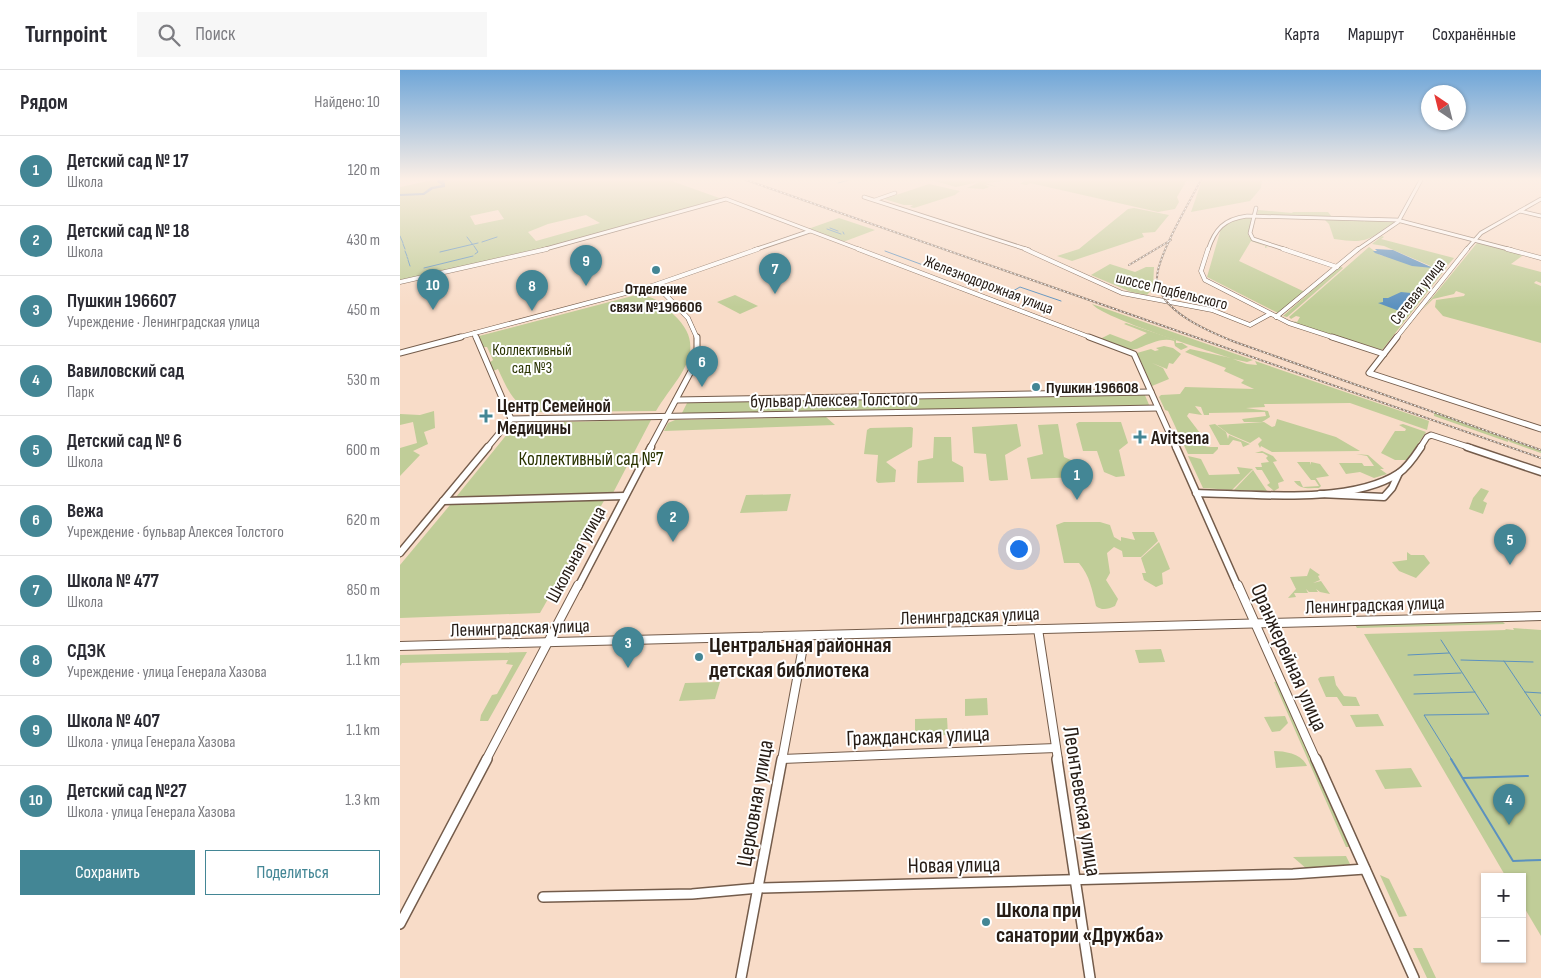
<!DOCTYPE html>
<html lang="ru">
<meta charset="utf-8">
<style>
body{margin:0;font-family:"Sofia Sans Condensed",sans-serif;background:#f7f7f7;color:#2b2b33}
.controls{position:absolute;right:15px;bottom:15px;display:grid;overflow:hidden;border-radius:0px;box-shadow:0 1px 4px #0004}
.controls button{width:45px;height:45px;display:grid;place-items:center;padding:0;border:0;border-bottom:1px solid #e1e1e2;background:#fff;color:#2b2b33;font:25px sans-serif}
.compass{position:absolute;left:1021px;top:15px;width:45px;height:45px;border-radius:50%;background:#fff;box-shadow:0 1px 4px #0004;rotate:325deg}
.you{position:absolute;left:618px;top:478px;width:18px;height:18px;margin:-12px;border:4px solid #fff;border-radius:50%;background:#1a73e8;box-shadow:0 0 0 8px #1a73e833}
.badge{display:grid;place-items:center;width:32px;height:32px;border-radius:50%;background:#438695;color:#fff;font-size:16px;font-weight:700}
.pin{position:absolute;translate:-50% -41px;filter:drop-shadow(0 1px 2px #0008)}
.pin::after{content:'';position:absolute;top:26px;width:18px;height:15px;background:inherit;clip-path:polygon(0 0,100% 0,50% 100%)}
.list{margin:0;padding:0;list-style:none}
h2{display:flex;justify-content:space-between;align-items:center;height:65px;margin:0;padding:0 20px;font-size:21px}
h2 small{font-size:16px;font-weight:400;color:#7c7c81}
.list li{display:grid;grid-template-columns:32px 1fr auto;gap:15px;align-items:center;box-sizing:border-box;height:70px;padding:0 20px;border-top:1px solid #e1e1e2}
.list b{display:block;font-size:19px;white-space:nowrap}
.list p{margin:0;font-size:16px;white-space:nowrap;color:#7c7c81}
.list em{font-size:16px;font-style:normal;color:#7c7c81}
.actions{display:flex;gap:10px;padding:15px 20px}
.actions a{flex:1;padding:11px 0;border:1px solid #438695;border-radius:0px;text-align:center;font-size:18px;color:#438695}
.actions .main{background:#438695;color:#fff}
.icon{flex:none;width:28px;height:28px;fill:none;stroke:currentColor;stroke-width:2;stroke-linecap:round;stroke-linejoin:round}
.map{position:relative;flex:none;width:1141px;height:908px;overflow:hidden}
header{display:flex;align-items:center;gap:30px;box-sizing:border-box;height:70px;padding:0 25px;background:#fff;border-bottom:1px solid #e1e1e2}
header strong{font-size:24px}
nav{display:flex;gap:28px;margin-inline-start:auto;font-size:18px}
.search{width:350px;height:45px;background:#f7f7f7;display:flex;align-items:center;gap:12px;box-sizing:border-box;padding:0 18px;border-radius:0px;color:#7c7c81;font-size:19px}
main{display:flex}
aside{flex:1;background:#fff}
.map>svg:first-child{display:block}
</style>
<header>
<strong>Turnpoint</strong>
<div class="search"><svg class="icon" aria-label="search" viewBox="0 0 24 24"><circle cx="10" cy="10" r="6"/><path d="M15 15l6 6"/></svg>Поиск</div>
<nav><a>Карта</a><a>Маршрут</a><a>Сохранённые</a></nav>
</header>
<main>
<aside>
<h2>Рядом<small>Найдено: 10</small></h2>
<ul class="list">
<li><span class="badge">1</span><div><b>Детский сад № 17</b><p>Школа</p></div><em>120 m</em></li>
<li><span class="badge">2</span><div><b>Детский сад № 18</b><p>Школа</p></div><em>430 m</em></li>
<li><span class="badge">3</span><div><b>Пушкин 196607</b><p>Учреждение · Ленинградская улица</p></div><em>450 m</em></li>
<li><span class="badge">4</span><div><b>Вавиловский сад</b><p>Парк</p></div><em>530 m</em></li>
<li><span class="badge">5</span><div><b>Детский сад № 6</b><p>Школа</p></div><em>600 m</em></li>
<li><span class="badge">6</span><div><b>Вежа</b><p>Учреждение · бульвар Алексея Толстого</p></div><em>620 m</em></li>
<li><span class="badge">7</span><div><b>Школа № 477</b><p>Школа</p></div><em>850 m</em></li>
<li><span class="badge">8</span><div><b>СДЭК</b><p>Учреждение · улица Генерала Хазова</p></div><em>1.1 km</em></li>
<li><span class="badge">9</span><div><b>Школа № 407</b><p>Школа · улица Генерала Хазова</p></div><em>1.1 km</em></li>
<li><span class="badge">10</span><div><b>Детский сад №27</b><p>Школа · улица Генерала Хазова</p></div><em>1.3 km</em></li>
</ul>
<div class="actions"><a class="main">Сохранить</a><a>Поделиться</a></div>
</aside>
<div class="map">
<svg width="1141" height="908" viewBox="0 0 1141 908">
<rect width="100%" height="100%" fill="#f8dcc8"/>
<g fill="#c0cd98" fill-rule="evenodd">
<path d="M32 110H269L322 129 171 172 0 210V117ZM98 140 104 149 75 155 70 146ZM186 145 200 153 136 171 128 162 148 154Z"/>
<path d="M531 110H601L603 111 586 113 597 117 584 114 589 117 584 119 567 118 579 112 556 117Z"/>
<path d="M619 110H787L777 127 779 132 775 139 758 142 630 113 627 115 620 114 624 111Z"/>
<path d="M802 110H862L861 118 850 131 791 142Z"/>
<path d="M529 114 560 121 555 125 514 138 510 137 513 135H504L484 129Z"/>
<path d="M734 138 769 145 755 162 742 163 744 167 672 191 657 186 679 179 728 139Z"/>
<path d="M858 140 893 143 892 142H928L932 147 860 145 857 144Z"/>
<path d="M842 147 853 148 848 165 856 172 868 177 865 178V176L851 171 839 191 905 222 880 244 807 207 822 155Z"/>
<path d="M439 148 475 160 443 172 408 159Z"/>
<path d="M924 149H960L965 152 963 149 996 152C967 170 968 174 934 169L929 154Z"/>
<path d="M982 166 984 167 981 169 1054 188 1048 195 1038 190 1033 192 1047 197 982 280 960 273 981 281 892 253 900 255 893 251 897 252 900 247 896 246 891 249 889 247 969 177 980 185 1033 197 984 176 972 174Z"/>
<path d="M1077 173 1120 184 1122 186 1111 194 1141 202V213L1136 211 1134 213 1141 216V273L1043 246 1035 237 1036 230 1064 226 1065 224 1056 221 1054 224 1033 229 1023 239Z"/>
<path d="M710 194 735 202 746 197H754L753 218 747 225 731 222 691 205Z"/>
<path d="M940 196 943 198 887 247 883 246Z"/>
<path d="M236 225C255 226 259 231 273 244 312 280 276 307 256 341L137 342C114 338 107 318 98 299L93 301 89 293 93 290 87 277H83L79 266Z"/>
<path d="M335 225 358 236 340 244 317 232Z"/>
<path d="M692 234 853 290 847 292 833 289 847 294 857 295 855 291 1021 348 1029 351 1027 360 950 333 864 334 865 337 846 338 868 341 870 347 862 352H844L842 349 866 346 865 342 809 343V345H804L801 337 795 336 802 345 789 343 787 346 800 363 798 367C803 378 806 377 818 377V379L813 384H788L768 341 765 340 759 327 761 325 780 324 785 317 854 319 841 313 844 310 824 301 826 298 785 282 790 279 831 288C808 281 703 248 692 234Z"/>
<path d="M726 253 776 270V273H782L788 277 781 280 775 276 774 271C762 267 750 274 739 278 727 283 711 274 700 269L710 264 731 272 747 263 724 254Z"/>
<path d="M764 276 773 278 781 284 773 294 769 293 767 299 752 293 763 298 769 309 752 316 737 283 751 279 755 281 759 280 756 278Z"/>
<path d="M744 323 750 337 281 345 288 331Z"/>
<path d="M34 341 35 358 24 362 28 374 13 381 20 385 0 406V378L17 373 13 352 0 355V344L20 345Z"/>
<path d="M1034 341 1127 375 1141 380V383L1110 372 1108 370V372L1034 346Z"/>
<path d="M426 347 435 355 264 361 268 353 275 350Z"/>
<path d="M877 349 936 367 960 381 872 382 861 376 860 378 858 374 862 370 859 367 850 373 829 364 817 355 864 352 872 357 875 356Z"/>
<path d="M251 350 213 423 56 427 116 353Z"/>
<path d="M679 352H721L728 373 719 380 725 406 716 407 704 402 697 381H683L676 354Z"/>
<path d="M617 354 621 376 605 385 608 410 591 411 589 410 586 384 574 383 572 357Z"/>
<path d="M658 354 664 387 673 391 677 407 631 409 627 388 643 384 638 355Z"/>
<path d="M815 354 826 362 828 369 829 365 850 374 843 377 841 372 833 370 829 375H820L809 355Z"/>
<path d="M1003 354 1026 362 1007 390H995L981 383 995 361H1005L1006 359 999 355Z"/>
<path d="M511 357 513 358 512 377 486 392 496 400 495 412 478 413 476 411 478 385 464 384 467 360 470 358Z"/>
<path d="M534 367H551L552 391 563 397 564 412 517 413 518 391 533 388Z"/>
<path d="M862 381 873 386 877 391 873 392 884 411 878 413 879 418 874 421 867 415 870 413 862 400H857L855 397H862L861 393 869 392 866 388 868 386 863 383H855Z"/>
<path d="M956 384 968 385 984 399H980L987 404 974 408 960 402 946 404 939 393H962L964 396H974L967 386Z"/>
<path d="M788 386 801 389 809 405 840 404 837 397 853 399 832 420 803 418Z"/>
<path d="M897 392H910L911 395V392L920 394 929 406 916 408 921 416 919 418C909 418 900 420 894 411H900L903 417 919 416 915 410H911Z"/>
<path d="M853 400 867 421 834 420Z"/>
<path d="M1081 418 1089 421 1083 431 1087 433 1083 444 1069 439 1073 428Z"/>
<path d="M391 424 387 441 340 443 346 425Z"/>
<path d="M205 429 140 543 0 548V495L50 435Z"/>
<path d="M664 452H700L710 455 714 467 721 471V467L735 470 732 462H754L758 471 741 487H723L722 481 714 477 707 483 710 503 706 510 718 529 715 536C708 539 702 541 696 536 692 520 690 506 679 493H664L656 455Z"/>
<path d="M759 472 770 499 762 503 763 514 756 517 744 510 742 503H746L741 488Z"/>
<path d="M1007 482 1011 485H1024L1030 493 1016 508 999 501 992 492 1007 490Z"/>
<path d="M910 498 920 505 918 506 920 510 913 513 921 511 930 524 920 522 916 519 918 522H909L906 519 908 523H894L896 527 888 528 896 519 890 507 907 506Z"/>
<path d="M1102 551 1105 554 957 558 955 555Z"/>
<path d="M1113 558 1141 560V866L1122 834V807H1106L964 564 1106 560 1105 559 1114 560Z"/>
<path d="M761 579 765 592 739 593 735 580Z"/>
<path d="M127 582 88 651H80L81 645 92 625 97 624 113 595 106 594 108 590 2 593 0 596V585Z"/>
<path d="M934 606 936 615 944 626 956 627 960 636H943L937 627H926L918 609 920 607Z"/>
<path d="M320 612 315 629 279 631 285 613Z"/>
<path d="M877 612 949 777H946L874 612Z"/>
<path d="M587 628 588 645 565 646V629Z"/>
<path d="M978 644 984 656 956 657 950 645Z"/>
<path d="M885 646 888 653 880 661 872 662 864 647Z"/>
<path d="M547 648 548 665 515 666V649Z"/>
<path d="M874 681C885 681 902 684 907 696L876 698Z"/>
<path d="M1011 698 1022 717 985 719 975 700Z"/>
<path d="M946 786 951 796 908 800 893 787Z"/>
<path d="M980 805 989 809 1007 846 999 847Z"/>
<path d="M1013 878H1022L1036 908H1027Z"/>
</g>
<g fill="#5b91bf">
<path d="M975 179 993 180 1033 198 1012 196 975 183 973 181H977Z"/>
<path d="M1001 222 1011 223 1014 227 1013 231 1005 232 1007 235 1002 242 978 233 983 232V228H988Z"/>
</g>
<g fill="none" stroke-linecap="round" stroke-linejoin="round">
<g stroke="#5b91bf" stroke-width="1">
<path d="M438 113 449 110"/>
<path d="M430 158 438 161"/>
<path d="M427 159 441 164"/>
<path d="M443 162 444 164"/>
<path d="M0 166 3 173"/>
<path d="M67 167 73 175"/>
<path d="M82 172 97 167"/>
<path d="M3 174 5 179"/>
<path d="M74 176 78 182 75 184"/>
<path d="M5 181 7 186"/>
<path d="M485 181 553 206"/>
<path d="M40 182 78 173"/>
<path d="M7 187 8 189"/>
<path d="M8 190 10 196"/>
<path d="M530 197 540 193"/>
<path d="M24 198 73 186"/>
<path d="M557 207 597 222"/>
<path d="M617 231 604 226 620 217 661 231"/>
<path d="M1041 570 1089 644 1024 645 1052 690"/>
<path d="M1008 585 1049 583"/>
<path d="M1061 590 1133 592"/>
<path d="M1104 591 1141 646"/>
<path d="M1014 605 1061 603"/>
<path d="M1125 622 1141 623"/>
<path d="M1014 624 1075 622"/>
</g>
<g stroke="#5b91bf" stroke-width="2">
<path d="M1051 689 1113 791 1141 790"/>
<path d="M1063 708 1128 706"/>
</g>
<path fill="#5b91bf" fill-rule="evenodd" d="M38 110H48L43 112 45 113V117L33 119 24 125 0 126V124L23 123 31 117 42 115 37 112Z"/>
<defs>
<g id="minor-far5">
<path d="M464 127 629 180"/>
<path d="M475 130 495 123"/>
<path d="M856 138 850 163 853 169 887 180"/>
<path d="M1120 141 1141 146"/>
<path d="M142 180 326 129 461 180"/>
<path d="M354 180 410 161"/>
<path d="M808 180C815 159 824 149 847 146L997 150 1112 180"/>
<path d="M957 180 998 152 1021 110"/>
<path d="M1066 180 1081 163 1141 129"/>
</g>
<g id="minor-far4">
<path d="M458 179 692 268"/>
<path d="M625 179 722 223 812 240 850 255 870 244"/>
<path d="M808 179 801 201 805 210 889 253 935 268"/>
<path d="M883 179 937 197"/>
<path d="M1107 179 1141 188"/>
<path d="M0 212 147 179"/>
<path d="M256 215 288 248 297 268"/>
<path d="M876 247 958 179"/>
<path d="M74 263 76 268"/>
<path d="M56 268 252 216 358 179"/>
<path d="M996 268 1067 179"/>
</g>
<g id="minor-far3">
<path d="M76 267 111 349"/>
<path d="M689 267 734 284 776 378"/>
<path d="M932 267 984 284"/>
<path d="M997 267 969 303 1141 359"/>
<path d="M0 283 61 267"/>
<path d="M276 330 751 322"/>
<path d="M111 349 758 338"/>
<path d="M87 378 111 349"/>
<path d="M250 378 297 290V267"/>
<path d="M1020 378 1027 367 1031 365 1071 378"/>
</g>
<g id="minor-far2">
<path d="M776 377 838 517"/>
<path d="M1067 377 1141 402"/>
<path d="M796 423C852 424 951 435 999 403 1008 397 1015 386 1021 377"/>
<path d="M920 424 984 427 992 418 999 403"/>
<path d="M43 431 225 426"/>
<path d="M0 483 88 377"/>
<path d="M178 517 251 377"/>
</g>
<g id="minor-far1">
<path d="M838 515 916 690"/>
<path d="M638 559 658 690"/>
<path d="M0 576 1141 546"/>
<path d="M382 689 656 678"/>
<path d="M86 690 178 515"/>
<path d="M382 690 405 566"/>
</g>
<g id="minor">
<path d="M657 689 690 908"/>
<path d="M916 689 1014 908"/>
<path d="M143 827 292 824 359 818 893 804 965 799"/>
<path d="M0 854 87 689"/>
<path d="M341 908 382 689"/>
</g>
</defs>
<use href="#minor-far5" stroke="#745c4b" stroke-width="4.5"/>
<use href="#minor-far4" stroke="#745c4b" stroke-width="5"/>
<use href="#minor-far3" stroke="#745c4b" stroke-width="7"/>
<use href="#minor-far2" stroke="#745c4b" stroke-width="9"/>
<use href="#minor-far1" stroke="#745c4b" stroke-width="10"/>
<use href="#minor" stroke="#745c4b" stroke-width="12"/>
<use href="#minor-far5" stroke="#fff" stroke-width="3"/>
<use href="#minor-far4" stroke="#fff" stroke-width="4"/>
<use href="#minor-far3" stroke="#fff" stroke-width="5"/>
<use href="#minor-far2" stroke="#fff" stroke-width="6"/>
<use href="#minor-far1" stroke="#fff" stroke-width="8"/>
<use href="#minor" stroke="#fff" stroke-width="9"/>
<defs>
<g id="rail">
<path d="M346 110 1141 388"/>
<path d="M801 110C790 131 756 188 757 209 758 241 810 262 835 272L1141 380"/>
<path d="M729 195 771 170"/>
</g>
</defs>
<use href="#rail" stroke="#917e70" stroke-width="2"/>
<use href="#rail" stroke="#fff" stroke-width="1" stroke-dasharray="2" stroke-linecap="butt"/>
</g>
<linearGradient id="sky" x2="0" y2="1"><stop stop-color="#6fa6d8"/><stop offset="0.46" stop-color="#fcefe6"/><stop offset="1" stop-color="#fcefe6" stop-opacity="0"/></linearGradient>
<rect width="1141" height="237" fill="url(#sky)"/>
<g fill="#438695" stroke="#fff" stroke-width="2">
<circle cx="256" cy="200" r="5"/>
<circle cx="636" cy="317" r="5"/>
<path d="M83.5 338.5h5v5h5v5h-5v5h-5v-5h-5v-5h5z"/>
<path d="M737.5 359.5h5v5h5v5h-5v5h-5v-5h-5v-5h5z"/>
<circle cx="299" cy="587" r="5"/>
<circle cx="586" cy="852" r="5"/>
</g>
<g text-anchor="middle" stroke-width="4" stroke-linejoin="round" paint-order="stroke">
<g font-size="16" fill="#261c15" stroke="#fff">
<text transform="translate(589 214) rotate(21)" y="6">Железнодорожная улица</text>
<text transform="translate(772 220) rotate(14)" y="6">шоссе Подбельского</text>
<text transform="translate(1017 221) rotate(-52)" y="6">Сетевая улица</text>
</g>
<g font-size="16" font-weight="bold" fill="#261c15" stroke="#fff">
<text x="256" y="224">Отделение<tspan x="256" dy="18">связи №196606</tspan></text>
<text x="646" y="323" text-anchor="start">Пушкин 196608</text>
</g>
<g font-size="16" fill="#2a3300" stroke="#fff">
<text x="132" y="285">Коллективный<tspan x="132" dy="18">сад №3</tspan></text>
</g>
<g font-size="19" fill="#261c15" stroke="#fff">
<text transform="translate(434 329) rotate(-1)" y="7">бульвар Алексея Толстого</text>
<text transform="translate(175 484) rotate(-62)" y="7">Школьная улица</text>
<text transform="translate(975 534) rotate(-2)" y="7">Ленинградская улица</text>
<text transform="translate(570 545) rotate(-2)" y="7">Ленинградская улица</text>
<text transform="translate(120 557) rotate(-2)" y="7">Ленинградская улица</text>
</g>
<g font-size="19" font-weight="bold" fill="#261c15" stroke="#fff" text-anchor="start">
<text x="97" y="342">Центр Семейной<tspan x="97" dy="22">Медицины</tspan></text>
<text x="751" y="374">Avitsena</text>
</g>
<g font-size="19" fill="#2a3300" stroke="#fff">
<text x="191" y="395">Коллективный сад №7</text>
</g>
<g font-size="22" font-weight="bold" fill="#261c15" stroke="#fff" text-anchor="start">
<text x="309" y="582">Центральная районная<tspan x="309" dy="25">детская библиотека</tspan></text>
<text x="596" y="847">Школа при<tspan x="596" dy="25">санатории «Дружба»</tspan></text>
</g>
<g font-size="22" fill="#261c15" stroke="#fff">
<text transform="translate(890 587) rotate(66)" y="8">Оранжерейная улица</text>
<text transform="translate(518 665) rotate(-2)" y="8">Гражданская улица</text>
<text transform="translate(683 731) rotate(81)" y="8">Леонтьевская улица</text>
<text transform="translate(354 733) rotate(-80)" y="8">Церковная улица</text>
<text transform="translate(554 794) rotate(-1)" y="8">Новая улица</text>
</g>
</g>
</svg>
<div class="controls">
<button>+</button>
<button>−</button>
</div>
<svg class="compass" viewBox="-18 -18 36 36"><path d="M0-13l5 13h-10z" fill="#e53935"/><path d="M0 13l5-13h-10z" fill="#7c7c81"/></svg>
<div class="you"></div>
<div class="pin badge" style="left:677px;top:430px">1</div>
<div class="pin badge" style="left:273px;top:472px">2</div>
<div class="pin badge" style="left:228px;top:598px">3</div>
<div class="pin badge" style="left:1109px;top:755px">4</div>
<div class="pin badge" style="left:1110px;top:495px">5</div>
<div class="pin badge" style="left:302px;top:317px">6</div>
<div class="pin badge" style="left:375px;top:224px">7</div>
<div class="pin badge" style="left:132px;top:241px">8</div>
<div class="pin badge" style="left:186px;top:216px">9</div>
<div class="pin badge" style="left:33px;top:240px">10</div>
</div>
</main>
